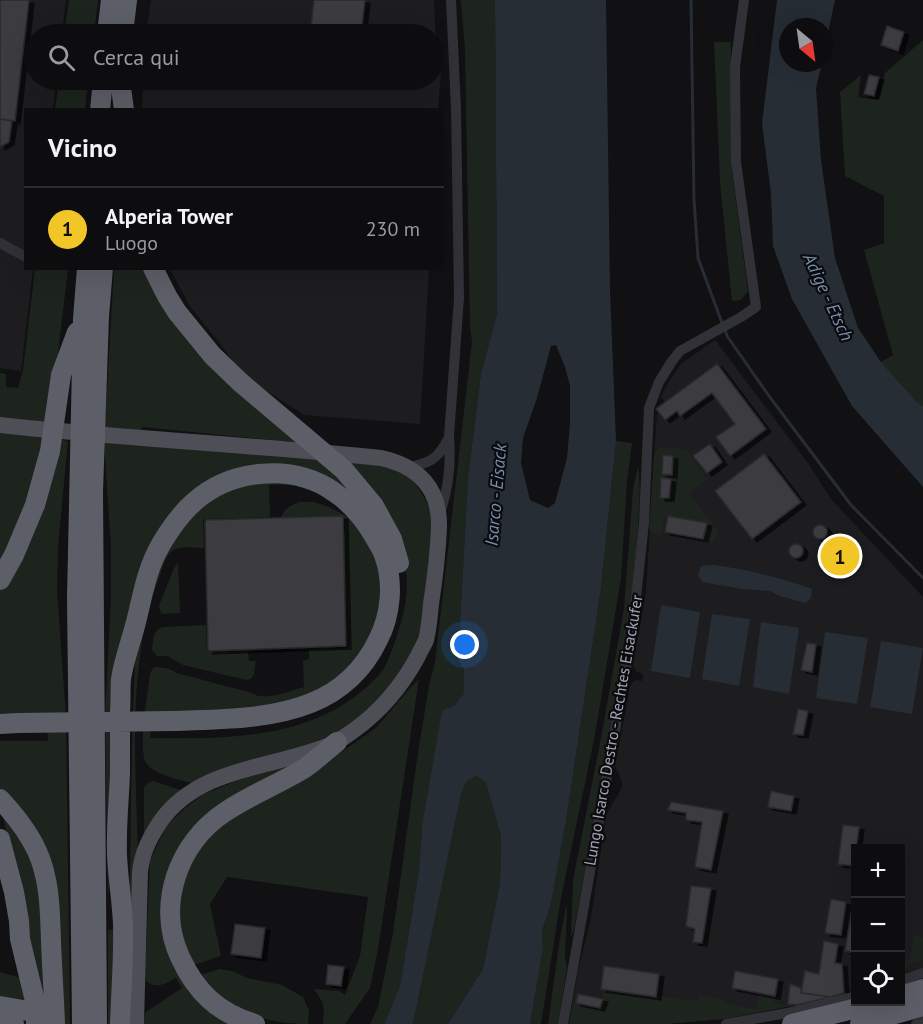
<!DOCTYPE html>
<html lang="it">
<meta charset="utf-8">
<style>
body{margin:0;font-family:"PT Sans",sans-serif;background:#161517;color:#f1f3f6}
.controls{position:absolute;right:18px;bottom:18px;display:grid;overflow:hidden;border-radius:0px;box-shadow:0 6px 24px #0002}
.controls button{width:54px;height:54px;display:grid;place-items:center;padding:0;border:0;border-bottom:2px solid #2d2c2e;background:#0d0c0e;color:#f1f3f6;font:30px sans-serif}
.compass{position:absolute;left:779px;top:18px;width:54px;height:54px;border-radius:50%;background:#0d0c0e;box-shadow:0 6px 24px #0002;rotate:151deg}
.you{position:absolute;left:465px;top:645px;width:21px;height:21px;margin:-15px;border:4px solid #fff;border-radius:50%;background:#1a73e8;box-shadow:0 0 0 9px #1a73e833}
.badge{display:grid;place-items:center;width:39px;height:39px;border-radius:50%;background:#f3c627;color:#111;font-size:20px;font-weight:700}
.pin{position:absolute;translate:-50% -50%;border:3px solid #fff;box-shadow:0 2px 6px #0006}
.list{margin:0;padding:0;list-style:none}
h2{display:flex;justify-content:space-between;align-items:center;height:78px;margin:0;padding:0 24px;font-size:26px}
h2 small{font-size:20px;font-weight:400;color:#9a9b9e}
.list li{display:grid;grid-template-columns:39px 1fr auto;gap:18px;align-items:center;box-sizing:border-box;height:84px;padding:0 24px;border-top:2px solid #2d2c2e}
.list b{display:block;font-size:22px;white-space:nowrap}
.list p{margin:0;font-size:20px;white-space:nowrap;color:#9a9b9e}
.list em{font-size:20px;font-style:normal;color:#9a9b9e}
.icon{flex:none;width:33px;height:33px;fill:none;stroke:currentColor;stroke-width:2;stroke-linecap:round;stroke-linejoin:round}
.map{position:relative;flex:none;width:923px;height:1024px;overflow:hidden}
.search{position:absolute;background:#0d0c0e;box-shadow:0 6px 24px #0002;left:24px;top:24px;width:420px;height:66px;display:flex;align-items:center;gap:15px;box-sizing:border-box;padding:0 21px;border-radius:33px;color:#9a9b9e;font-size:22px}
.panel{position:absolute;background:#0d0c0e;box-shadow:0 6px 24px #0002;left:24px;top:108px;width:420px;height:162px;border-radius:0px}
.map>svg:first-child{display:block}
</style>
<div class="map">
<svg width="923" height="1024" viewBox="0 0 923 1024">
<defs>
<filter id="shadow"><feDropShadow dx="5" dy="3" stdDeviation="0" flood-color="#0009"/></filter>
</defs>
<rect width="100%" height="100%" fill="#111012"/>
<g fill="#1d1c1f">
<path d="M0 0H66L62 34H34V80H56L53 109 26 110V268L33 269 21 371 0 368Z"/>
<path d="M151 0H434L436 50 441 73 438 109 142 110 143 80H434V34H146Z"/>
<path d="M170 269H429L420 424 304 415 243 376 221 345 189 305Z"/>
<path d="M715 340 810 466 831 499 923 597V968L901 976 900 848H856L855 990 836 996 796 1005 723 1019 665 1024H569L578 971 591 918 606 815 622 788V782L615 766 630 687 633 682 637 680 642 681 643 674 636 671 633 664 646 592 654 456 657 414 659 413 656 409 665 402 661 397 668 383 681 364Z"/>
</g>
<g fill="#1d241e" fill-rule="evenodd">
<path d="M69 0H98L94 34H64Z"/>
<path d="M461 0H495L497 314 481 373 468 477 458 660 464 669V693L455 705 422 827 419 870 400 986 384 1024H370L378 1007 393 933 417 759 429 685 435 663 472 342 470 326 465 50Z"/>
<path d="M923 40V406L916 401 881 362 893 355 864 250 884 243V196L845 176 840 92 861 75 858 97 878 100 885 73Z"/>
<path d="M714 42H731V165L748 291 741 300 732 301 720 182Z"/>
<path d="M59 80H88L85 109H55Z"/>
<path d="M35 269H68L50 421 44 458 0 570V373L6 374V387L18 388 23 370Z"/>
<path d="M114 269H149L162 299 327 461 366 506 334 486 236 475 152 552 115 771 108 901 105 716 111 598V547L104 441ZM142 427 292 442 139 443Z"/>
<path d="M58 439 68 441 58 547 57 590 66 717 70 1024H58L52 886 0 793V741H48L46 717 0 719V590L37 525 52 479Z"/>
<path d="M616 441 632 443 627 481 621 579 595 735 561 898 541 1024H530L543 949 542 933 551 902 566 821 601 588Z"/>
<path d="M665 447 686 449 707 479 689 493 718 531 714 541 712 543 703 542 706 523 665 515 661 535 651 533 649 528 654 456 658 449Z"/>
<path d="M338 460 384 463 412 479 424 497 428 505 431 514 432 532 424 610 417 643 393 683 367 711 336 734 202 782C198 782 192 783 188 782 177 780 151 772 146 763 138 749 148 691 150 673L154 667 167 668 177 673 252 693C264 702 289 691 304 687L303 661 309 659V649L348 648 343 516 281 517 286 509 292 505 300 502H313L329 507 360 523 379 553 386 601 363 661 295 704 152 717 150 738C220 739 299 740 357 695 366 688 376 679 383 670 389 660 393 647 397 636 404 613 411 588 404 564 402 555 393 545 388 537 371 511 354 486 338 460Z"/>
<path d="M638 466C641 487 639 509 638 530 635 568 631 605 625 643 611 739 592 834 574 930L571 937 573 880 602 733 624 608 633 489Z"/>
<path d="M272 478 288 479 318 489 315 492C298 486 288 483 269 485L270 517 203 519 204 548C195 548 180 545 172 551 165 556 163 568 160 575 126 662 136 766 138 857L136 874 133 1024H124C129 951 130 878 131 806 132 766 132 727 134 687 135 671 135 654 137 637 138 624 143 611 146 598 165 532 200 485 272 478Z"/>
<path d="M178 563 180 613 162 614 160 611 159 606 174 568Z"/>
<path d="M206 625 207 652 248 651 249 661H256L254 674 251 679 246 680 183 665 168 656H157L152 650C153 640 153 630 163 627Z"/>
<path d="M419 679 378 949 370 988 345 1024H323C325 1007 324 1003 314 989L339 991 345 995 360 956 368 897 227 877 210 904 221 956 191 966 176 917 189 861 215 828 327 762 376 728 409 689Z"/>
<path d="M289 765 290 769 194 836 170 941 239 1024H143L146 1012 182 988 176 978C165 984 157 989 146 981L145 974 150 861 166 826 185 808 204 794 244 778Z"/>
<path d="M476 776 486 781 501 837 500 882 483 969 448 1024H413L461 794 467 781Z"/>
<path d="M153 781 184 791 144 840V787L148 783Z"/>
<path d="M2 810 13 821 41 879 49 1024C33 953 16 882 2 810Z"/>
<path d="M566 907H567L565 957 567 967 558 1024H548L559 944Z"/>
<path d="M116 929V1024H108V930Z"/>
<path d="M916 935H920L923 938V960L901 969V960H910L914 936Z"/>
<path d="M220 969 232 971 247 978 282 985 303 997 309 1011 308 1024C277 1024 248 1018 223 999 214 993 207 983 200 975Z"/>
<path d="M0 972 21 978 26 1002 0 996Z"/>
<path d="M603 989 655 997 656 995 696 1001 700 995 725 999V1003L755 1009 760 993 775 996 774 1003 796 1005 723 1019 666 1024H569L573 1002 600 1008 603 999Z"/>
</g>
<g fill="#272d35" fill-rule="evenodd">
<path d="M495 0H606L610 290 616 441 601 588 566 821 551 903 542 932 543 949 530 1024H448L483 969 500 882 501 837 486 782 476 776 467 781 461 794 413 1024H384L400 986 419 870 422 827 442 711 455 705 464 693V669L458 660 468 477 481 373 497 314ZM556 345 565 367 570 386V424L567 458 555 503 548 508 530 500 521 463 523 438 537 398 551 346Z"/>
<path d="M777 0H835L824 51V27H788V63H822L816 88 821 160 835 258 858 328 881 362 916 401 923 406V487L852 406 792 299 773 246 771 194 762 123Z"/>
<path d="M713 565C747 569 780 578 812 589L811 598 805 603 780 596 770 591 742 589 702 582 698 575 701 566Z"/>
<path d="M661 605 700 612 690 678 651 671Z"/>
<path d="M712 614 750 619 739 686 702 679Z"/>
<path d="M761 622 799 628 789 694 753 687Z"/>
<path d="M825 632 868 638 857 704 816 698Z"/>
<path d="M881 641 923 648 912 714 870 707Z"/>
</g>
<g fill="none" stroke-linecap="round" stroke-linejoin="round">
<g stroke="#272d35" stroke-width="3">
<path d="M691 0 694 199 698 258 722 323"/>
<path d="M725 329 727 336 769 396 851 505 923 578"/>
</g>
</g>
<g fill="#3a3a3f" stroke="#2b2a2e" stroke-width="1.5" filter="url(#shadow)">
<path d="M0 0H29L15 121 0 119Z"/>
<path d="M314 0H365L361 34H310Z"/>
<path d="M887 26 904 32 898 51 881 45Z"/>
<path d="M869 75 879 77 874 96 864 94Z"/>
<path d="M0 119 12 121 9 142 0 147Z"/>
<path d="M717 364 766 429 730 456 716 437 735 424 712 393 680 416 677 411 665 420 656 409Z"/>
<path d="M710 444 722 462 707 473 693 456Z"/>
<path d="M764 454 801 502 752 539 715 491Z"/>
<path d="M663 455 673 456 672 475 662 474Z"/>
<path d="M661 478 671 479 669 498H660Z"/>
<path d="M343 516 346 646 208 651 205 520Z"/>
<path d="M668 516 707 523 703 539 665 532Z"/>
<circle cx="820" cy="532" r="7"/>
<circle cx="840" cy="555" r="16"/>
<circle cx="796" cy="551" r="7"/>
<path d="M807 643 816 644 812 672 801 670Z"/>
<path d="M798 709 808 711 803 735 793 734Z"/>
<path d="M771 791 794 796 791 811 768 807Z"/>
<path d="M671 802 723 811 711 870 695 867 702 822 686 820V813L668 810Z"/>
<path d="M843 825 859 827 854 866 838 864Z"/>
<path d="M691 886 711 888 702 943 693 942 695 929 686 926Z"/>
<path d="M855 890H856V953L845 951Z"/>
<path d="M831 899 846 902 841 935 825 933Z"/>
<path d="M235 924 265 928 261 958 231 954Z"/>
<path d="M824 941 838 944 835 963 842 964 844 993 830 997 801 993 805 971 819 974Z"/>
<path d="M328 965 344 967 341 986 326 984Z"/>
<path d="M604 966 659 974 656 997 601 989Z"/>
<path d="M735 971 778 979 775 996 732 988Z"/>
<path d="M790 984 801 988V993L830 997 796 1005 788 1004Z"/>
<path d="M578 994 603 999 600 1008 576 1003Z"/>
</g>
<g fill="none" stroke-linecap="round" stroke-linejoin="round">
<g stroke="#313237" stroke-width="10">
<path d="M0 243 26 257"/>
<path d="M409 467C430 463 438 459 448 439"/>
<path d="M440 513C449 488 451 462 449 436L459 298 456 109 451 0"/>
<path d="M900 981 923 973"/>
<path d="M563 1024 632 635 644 523 649 408 659 382 672 361 680 351 741 317 756 307 736 162 735 67 744 0"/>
<path d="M726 1024 787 1013 856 996"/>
<path d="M916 1024 923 1022"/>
</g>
<path stroke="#4d4e56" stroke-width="16" d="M0 425C127 439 254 445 381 458 418 466 440 488 439 527 438 553 435 578 431 604 430 615 429 628 426 640 424 645 420 651 418 656 402 686 381 711 353 731 347 735 341 740 334 743 276 769 200 765 160 822 149 839 142 853 140 872L136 1024"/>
<g stroke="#5d5f68" stroke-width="20">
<path d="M107 34 111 0"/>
<path d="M123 34 127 0"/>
<path d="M120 80 124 110"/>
<path d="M100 110 103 80"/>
<path d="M153 268 167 296 177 312 212 355 240 382 344 470 374 506 392 539 399 563"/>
<path d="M0 580 14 555 35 505 50 451 61 375 77 332"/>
<path d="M0 724 18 723C71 722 123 722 175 721 221 719 268 720 311 703 341 691 364 669 378 640 391 615 394 582 384 555 382 549 378 543 375 538 365 520 352 504 334 492 293 463 231 469 194 502 179 515 162 540 154 558 145 578 142 598 137 618 132 639 124 659 121 679 120 689 121 700 120 711 120 731 120 752 120 773 119 800 116 828 117 855 118 878 122 901 123 924 124 957 121 991 120 1024"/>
<path d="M0 799C15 815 28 831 37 851 50 879 50 912 51 941 52 969 54 996 55 1024"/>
<path d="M0 839 14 892 19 921 20 939 35 1001 36 1024"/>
<path d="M900 996 923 989"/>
<path d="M0 1006 46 1014"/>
<path d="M0 1022 14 1024"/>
<path d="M82 1024 77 598 83 319 87 268"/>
<path d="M97 1024 93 492 99 316 103 268"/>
<path d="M255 1024C218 1013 196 992 180 957 156 905 178 843 225 812 250 795 279 784 305 768 316 760 326 751 337 742"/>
<path d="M792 1024 882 1002"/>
<path d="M860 1024 923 1006"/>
</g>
</g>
<g text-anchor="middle" stroke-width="4.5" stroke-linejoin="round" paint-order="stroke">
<g font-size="16" fill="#a1a5b3" stroke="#0c0b0d">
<text transform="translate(613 730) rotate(-80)" y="6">Lungo Isarco Destro - Rechtes Eisackufer</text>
</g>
<g font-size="18" font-style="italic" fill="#778eaf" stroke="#0c0b0d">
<text transform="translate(828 297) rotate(65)" y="6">Adige - Etsch</text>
<text transform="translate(496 495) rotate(-85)" y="6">Isarco - Eisack</text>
</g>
</g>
</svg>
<div class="controls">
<button>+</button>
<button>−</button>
<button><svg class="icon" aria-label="locate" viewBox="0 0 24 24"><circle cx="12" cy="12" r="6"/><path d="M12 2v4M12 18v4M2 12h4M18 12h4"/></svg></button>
</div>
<svg class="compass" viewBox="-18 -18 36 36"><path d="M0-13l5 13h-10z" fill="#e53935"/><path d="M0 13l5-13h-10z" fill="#9a9b9e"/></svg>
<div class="you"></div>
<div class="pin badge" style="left:840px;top:556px">1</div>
<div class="search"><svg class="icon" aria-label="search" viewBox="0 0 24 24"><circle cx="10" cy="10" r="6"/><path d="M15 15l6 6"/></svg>Cerca qui</div>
<section class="panel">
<h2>Vicino<small></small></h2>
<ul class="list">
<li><span class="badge">1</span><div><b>Alperia Tower</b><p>Luogo</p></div><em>230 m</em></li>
</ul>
</section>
</div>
